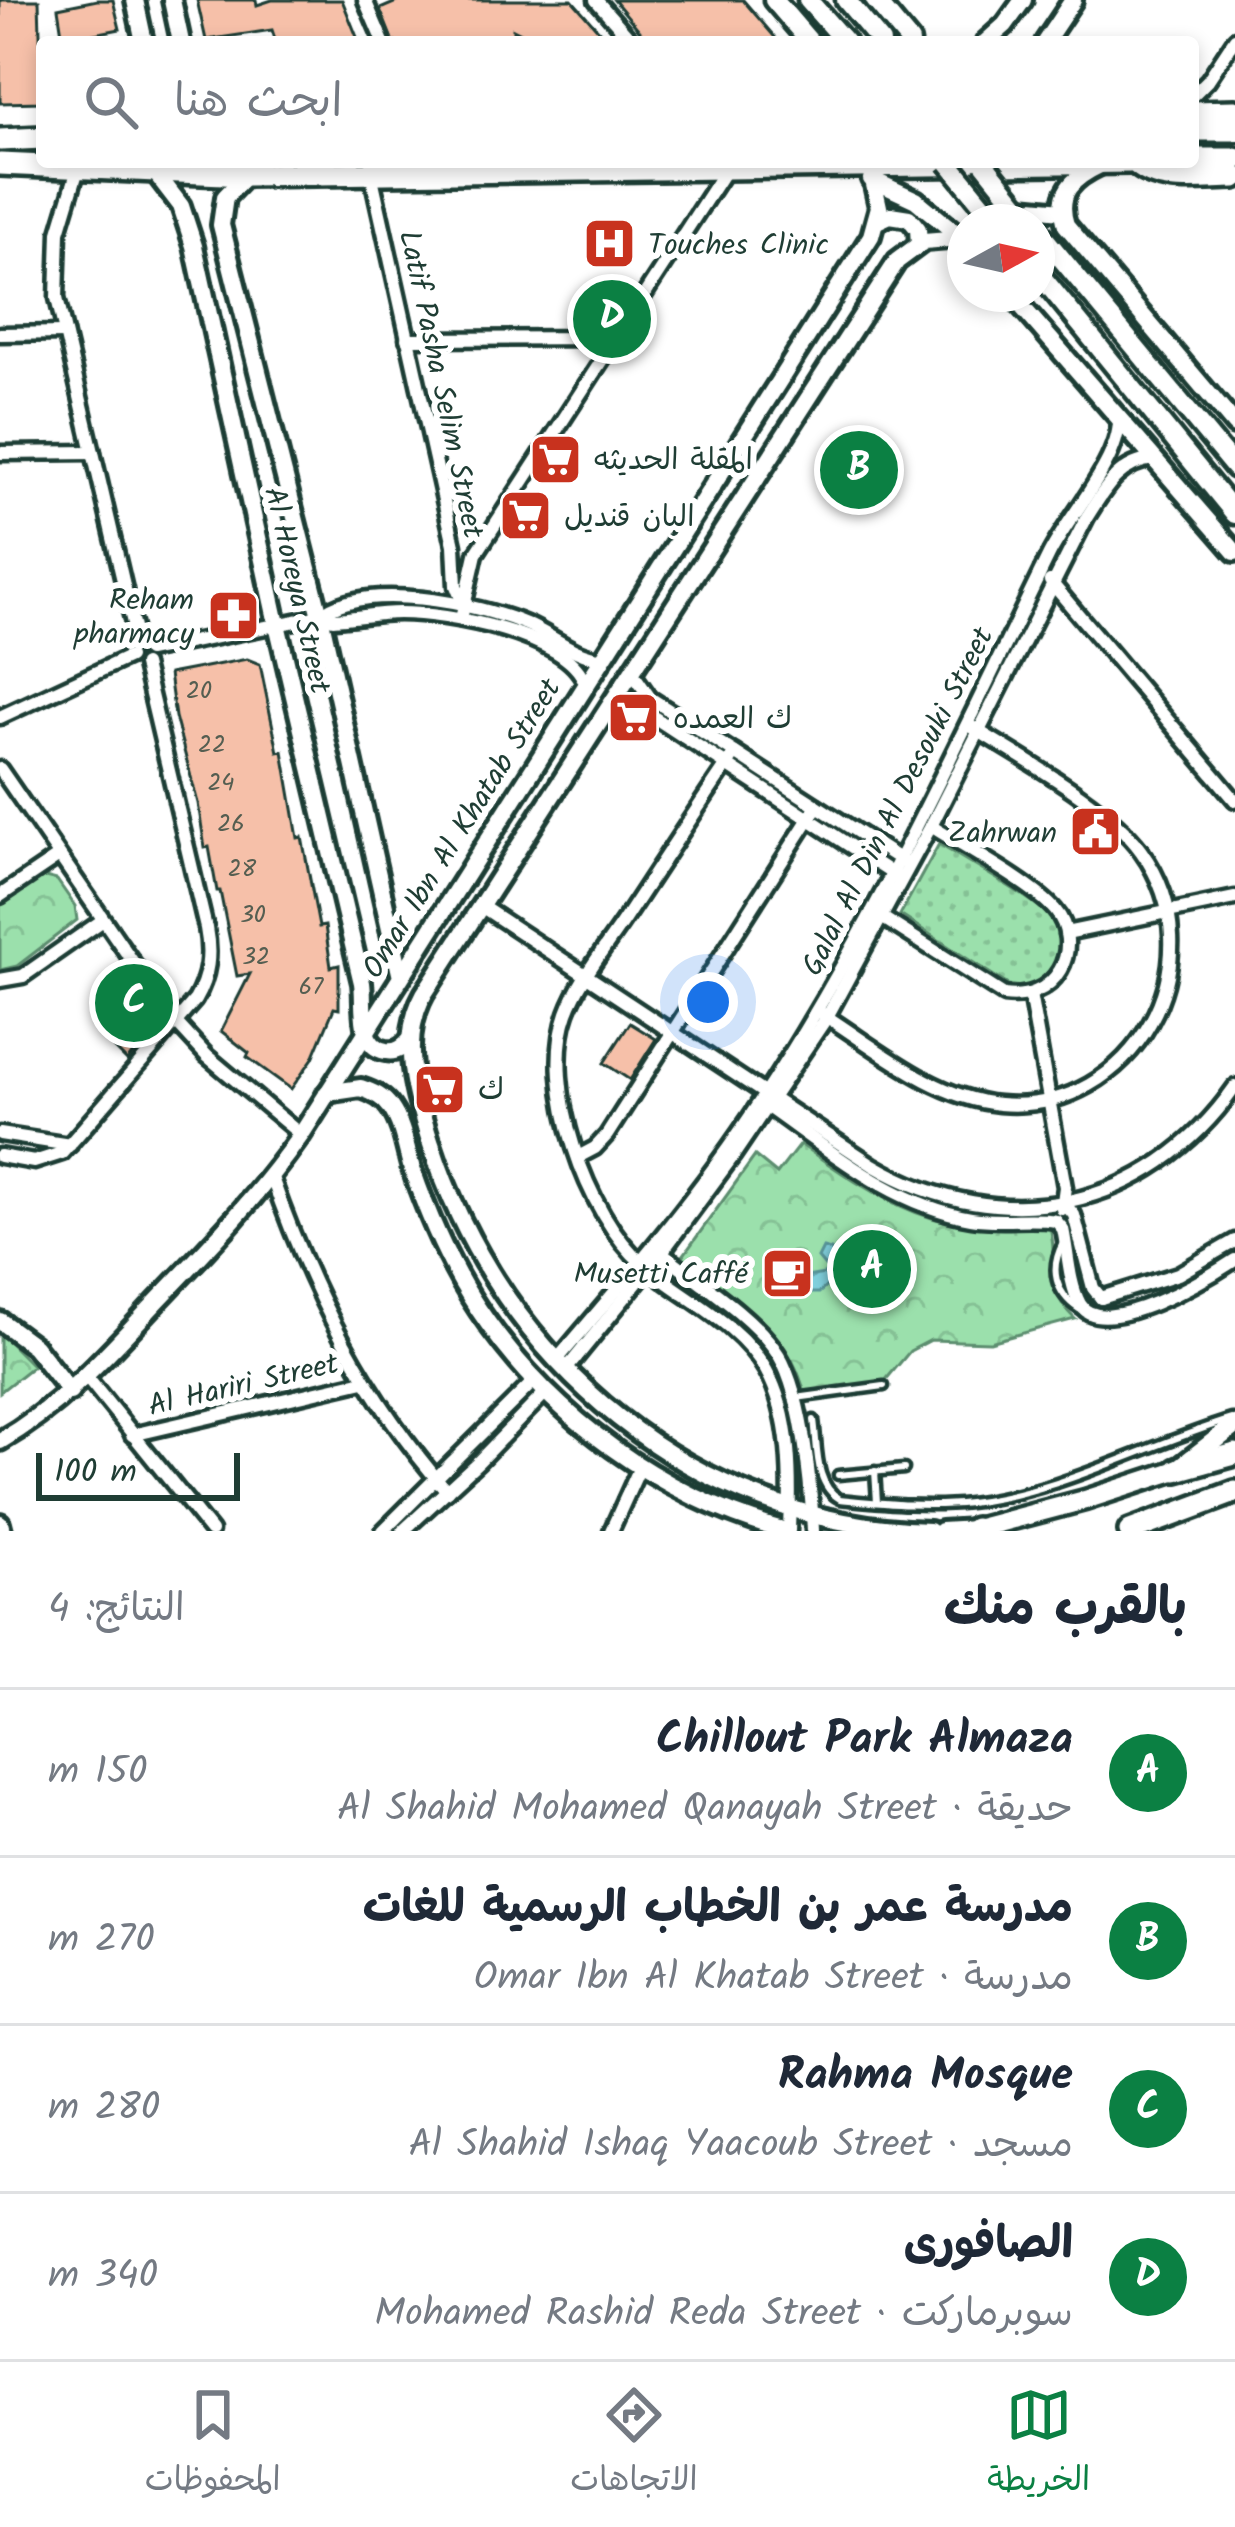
<!DOCTYPE html>
<html lang="ar">
<meta charset="utf-8">
<style>
body{margin:0;font-family:Kalam,"Playpen Sans Arabic",sans-serif;background:#f2f2f3;color:#1f2937;direction:rtl}
.compass{position:absolute;left:947px;top:204px;width:108px;height:108px;border-radius:50%;background:#fff;box-shadow:0 6px 18px #0003;rotate:82deg}
.scale{position:absolute;left:36px;bottom:30px;width:204px;box-sizing:border-box;padding-left:12px;border:6px solid #1f3d34;border-top:0;font-size:33px;line-height:42px;white-space:nowrap;color:#1f3d34;-webkit-text-stroke:9px #fff;paint-order:stroke}
.you{position:absolute;left:708px;top:1002px;width:42px;height:42px;margin:-30px;border:9px solid #fff;border-radius:50%;background:#1a73e8;box-shadow:0 0 0 18px #1a73e833}
.badge{display:grid;place-items:center;width:78px;height:78px;border-radius:50%;background:#0b8043;color:#fff;font-size:39px;font-weight:700}
.pin{position:absolute;translate:-50% -50%;border:6px solid #fff;box-shadow:0 3px 12px #0006}
.list{margin:0;padding:0;list-style:none}
h2{display:flex;justify-content:space-between;align-items:center;height:156px;margin:0;padding:0 48px;font-size:51px}
h2 small{font-size:39px;font-weight:400;color:#747a83}
.list li{display:grid;grid-template-columns:78px 1fr auto;gap:36px;align-items:center;box-sizing:border-box;height:168px;padding:0 48px;border-top:3px solid #e0e1e3}
.list b{display:block;font-size:45px;white-space:nowrap}
.list p{margin:0;font-size:39px;white-space:nowrap;color:#747a83}
.list em{font-size:39px;font-style:normal;color:#747a83}
.icon{flex:none;width:66px;height:66px;fill:none;stroke:currentColor;stroke-width:2;stroke-linecap:round;stroke-linejoin:round}
.map{position:relative;flex:none;width:1235px;height:1531px;overflow:hidden;direction:ltr}
.search{position:absolute;background:#fff;box-shadow:0 6px 18px #0003;left:36px;right:36px;top:36px;height:132px;display:flex;align-items:center;gap:30px;box-sizing:border-box;padding:0 42px;border-radius:12px;color:#747a83;font-size:45px}
.sheet{height:828px;background:#fff}
nav{display:flex;justify-content:space-around;align-items:center;box-sizing:border-box;height:168px;border-top:3px solid #e0e1e3;background:#fff;font-size:33px;color:#747a83}
nav a{display:grid;justify-items:center;gap:6px}
nav .on{color:#0b8043}
.map>svg:first-child{display:block}
</style>
<div class="map">
<svg width="1235" height="1531" viewBox="0 0 1235 1531">
<defs>
<pattern id="grass-dots" width="8" height="8" patternUnits="userSpaceOnUse" patternTransform="scale(3)"><rect width="8" height="8" fill="#9be0ac"/><path d="M2 2h.1M6 6h.1" fill="none" stroke="#85c195" stroke-width="1.8" stroke-linecap="round"/></pattern>
<pattern id="park-crowns" width="20" height="18" patternUnits="userSpaceOnUse" patternTransform="scale(3)"><rect width="20" height="18" fill="#9be0ac"/><path d="M2 6a3 3 0 1 1 6 0M12 15a3 3 0 1 1 6 0" fill="none" stroke="#85c195"/></pattern>
<pattern id="water-waves" width="16" height="10" patternUnits="userSpaceOnUse" patternTransform="scale(3)"><rect width="16" height="10" fill="#80cfdc"/><path d="M0 5q4-4 8 0t8 0" fill="none" stroke="#68a9b3"/></pattern>
</defs>
<rect width="100%" height="100%" fill="#fff"/>
<filter id="ink" filterUnits="userSpaceOnUse"><feTurbulence type="fractalNoise" baseFrequency=".00833" numOctaves="2"/><feDisplacementMap in="SourceGraphic" scale="24" xChannelSelector="R" yChannelSelector="G"/><feConvolveMatrix kernelMatrix="1 2 1 2 8 2 1 2 1" color-interpolation-filters="sRGB"/></filter>
<g filter="url(#ink)">
<path fill="url(#grass-dots)" stroke="#5d8e70" stroke-width="3" d="M939 844C965 861 1039 900 1055 922 1066 939 1063 960 1050 974 1038 986 1025 989 1008 985L900 915Z"/>
<g fill="url(#park-crowns)" stroke="#5d8e70" stroke-width="3">
<path d="M41 876 57 880 75 906 77 920 17 966 0 970V904Z"/>
<path d="M800 1144C889 1207 937 1236 1050 1227 1060 1265 1040 1285 1075 1319L990 1342 931 1340 910 1351 884 1382 805 1393C780 1306 727 1315 683 1256L755 1156 777 1174Z"/>
<path d="M0 1333 33 1366 0 1392Z"/>
</g>
<path fill="url(#water-waves)" stroke="#599599" stroke-width="3" d="M823 1248 831 1250 837 1263 852 1268 854 1278 849 1283H830L819 1293H811L805 1287 806 1277 824 1274 828 1270 818 1258Z"/>
<g fill="#f6c0a9" stroke="#1f3d34" stroke-width="3">
<path d="M0 0H39L42 102 0 103Z"/>
<path d="M97 0H113L120 29 63 40 58 8Z"/>
<path d="M197 0H256L257 5 272 0H342L359 42H276L272 30 206 40Z"/>
<path d="M401 0H572L609 42H539L513 29V42H393L380 9Z"/>
<path d="M614 0H743L779 42H649Z"/>
<path d="M247 659 260 664 278 752 283 751 298 838 302 837 319 927 325 926 331 967 339 965V1009L334 1008 313 1058 291 1089 247 1057 249 1053 221 1031 250 974 237 976 220 891H217L209 847 205 848 198 803 175 717 169 674Z"/>
<path d="M133 995 156 1024 127 1061 92 1026Z"/>
<path d="M630 1023 656 1039 630 1080 604 1063Z"/>
</g>
<g fill="none" stroke-linecap="round" stroke-linejoin="round">
<defs>
<g id="service">
<path d="M1063 1243C1049 1269 1055 1293 1079 1309"/>
<path d="M796 1398 884 1386"/>
<path d="M814 1420C818 1446 814 1485 840 1499 882 1503 926 1508 969 1503 1062 1492 1143 1446 1232 1419"/>
<path d="M875 1471 877 1502"/>
<path d="M838 1475 904 1469"/>
</g>
<g id="minor">
<path d="M365 0 383 42"/>
<path d="M596 0 633 42"/>
<path d="M1193 95 1208 80 1235 39"/>
<path d="M78 169 59 232 57 298 138 645"/>
<path d="M371 173 454 545 456 586 463 603"/>
<path d="M0 334 65 333"/>
<path d="M407 339 618 338"/>
<path d="M0 453 93 452"/>
<path d="M1050 581 1235 800"/>
<path d="M320 616C363 579 478 604 526 624 551 634 575 657 602 658"/>
<path d="M461 619 476 554 726 169"/>
<path d="M148 651 320 616 333 619C355 618 377 613 399 613 446 613 568 634 585 683"/>
<path d="M632 672 650 698 904 862"/>
<path d="M612 704 626 703 643 710 896 876"/>
<path d="M0 717 129 657"/>
<path d="M735 753C697 808 661 864 624 920 604 950 579 980 567 1013 541 1085 586 1215 643 1264 684 1299 739 1322 766 1370 792 1416 791 1480 789 1531"/>
<path d="M0 769 170 1016 207 1056 301 1135"/>
<path d="M0 896 59 856"/>
<path d="M481 906 873 1165C1003 1241 1149 1210 1235 1087"/>
<path d="M883 918 1004 995C1026 998 1048 991 1060 970 1071 951 1069 926 1055 910 1033 884 962 846 931 826"/>
<path d="M1066 933 1235 898"/>
<path d="M0 980 23 976 103 920"/>
<path d="M1030 994 1065 1187 1062 1209"/>
<path d="M821 1013C875 1047 934 1098 999 1104 1134 1116 1220 960 1141 851 1108 805 1021 758 972 727"/>
<path d="M765 1105C831 1151 891 1204 971 1218 1000 1223 1029 1217 1056 1221"/>
<path d="M0 1134 70 1145"/>
<path d="M0 1156 34 1162 62 1153 195 1000C209 976 211 954 206 928L144 665"/>
<path d="M578 1157 595 1148 607 1135 817 806"/>
<path d="M271 1175C312 1293 365 1397 447 1491"/>
<path d="M1064 1203 1074 1215 1093 1288 1101 1298"/>
<path d="M1056 1221 1063 1229C1068 1252 1069 1284 1080 1304 1102 1342 1209 1277 1235 1260"/>
<path d="M659 1250C694 1279 748 1312 774 1348 802 1385 811 1483 813 1531"/>
<path d="M1101 1298 1178 1274 1235 1241"/>
<path d="M556 1361C627 1278 699 1195 759 1103 873 930 958 741 1049 555 1069 515 1120 461 1119 419"/>
<path d="M565 1371 662 1252 733 1156 827 1017 931 826 1087 517C1105 489 1118 463 1154 459"/>
<path d="M86 1376 211 1531"/>
<path d="M132 1435 364 1381"/>
<path d="M383 1531 536 1379"/>
<path d="M403 1531 479 1461 547 1391"/>
<path d="M611 1531 640 1467"/>
</g>
<g id="tertiary">
<path d="M135 0 144 42"/>
<path d="M172 0 181 42"/>
<path d="M986 42 1005 25 1023 0"/>
<path d="M1045 42 1073 0"/>
<path d="M1100 165C1072 178 1056 193 1066 225L1235 425"/>
<path d="M155 172 181 206 194 246 277 624 362 983C365 1003 357 1047 386 1051 397 1053 404 1047 411 1039"/>
<path d="M246 175 225 197 221 225 320 616 400 973"/>
<path d="M871 179 916 200 964 240"/>
<path d="M877 221 890 215 909 218 918 229 919 244"/>
<path d="M986 222 1011 206 1062 211"/>
<path d="M1011 294 1235 552"/>
<path d="M327 1093 361 1088C373 1092 384 1097 391 1108 403 1125 406 1149 412 1169 429 1218 450 1267 479 1310 551 1418 662 1497 786 1531"/>
<path d="M0 1321 34 1346 70 1392"/>
<path d="M0 1441C63 1405 110 1351 160 1298 210 1246 259 1195 301 1135L871 236 879 207 873 180"/>
<path d="M0 1523 2 1531"/>
<path d="M929 1531C695 1525 502 1364 431 1144 416 1097 398 1041 424 994L897 261 924 241 961 238"/>
<path d="M941 1531 975 1529"/>
</g>
<g id="secondary">
<path d="M774 0 810 42"/>
<path d="M808 0 845 42"/>
<path d="M846 0 881 42"/>
<path d="M875 0 910 42"/>
<path d="M1037 229 1235 468"/>
<path d="M1037 271 1235 514"/>
<path d="M975 1529 1085 1500 1177 1470 1235 1425"/>
</g>
<g id="primary">
<path d="M1193 112 1235 111"/>
<path d="M1193 130H1235"/>
<path d="M0 140 42 138"/>
<path d="M1193 159H1235"/>
<path d="M1135 162C1159 186 1204 177 1235 177"/>
<path d="M0 164 246 175 1129 162"/>
<path d="M1177 1470 1235 1454"/>
</g>
<g id="trunk">
<path d="M975 1529 976 1531"/>
<path d="M1130 1531 1235 1492"/>
</g>
</defs>
<use href="#service" stroke="#1f3d34" stroke-width="15"/>
<use href="#minor" stroke="#1f3d34" stroke-width="21"/>
<use href="#tertiary" stroke="#1f3d34" stroke-width="26"/>
<use href="#secondary" stroke="#1f3d34" stroke-width="27"/>
<use href="#primary" stroke="#1f3d34" stroke-width="30"/>
<use href="#trunk" stroke="#1f3d34" stroke-width="30"/>
<use href="#service" stroke="#fff" stroke-width="6"/>
<use href="#minor" stroke="#fff" stroke-width="12"/>
<use href="#tertiary" stroke="#fff" stroke-width="16"/>
<use href="#secondary" stroke="#fff" stroke-width="18"/>
<use href="#primary" stroke="#fff" stroke-width="21"/>
<use href="#trunk" stroke="#fff" stroke-width="21"/>
<defs>
<g id="secondary-bridge">
<path d="M948 162 997 222"/>
<path d="M983 162 1031 222"/>
</g>
</defs>
<use href="#secondary-bridge" stroke="#1f3d34" stroke-width="27" stroke-linecap="butt"/>
<use href="#secondary-bridge" stroke="#fff" stroke-width="18"/>
</g>
</g>
<defs>
<symbol id="hospital-square" viewBox="-11 -11 22 22"><rect x="-9" y="-9" width="18" height="18" rx="4" fill="#c8321e" stroke="#fff"/><path d="M-5-5h3v3.5h4V-5h3V5h-3V1.5h-4V5h-3Z" fill="#fff"/></symbol>
<symbol id="supermarket-square" viewBox="-11 -11 22 22"><rect x="-9" y="-9" width="18" height="18" rx="4" fill="#c8321e" stroke="#fff"/><path d="M-6-5.5h2.5l.6 2H6L4.5 2H-2.5L-4.4-4H-6ZM-1.5 3.2a1.3 1.3 0 1 0 .1 0ZM3 3.2a1.3 1.3 0 1 0 .1 0Z" fill="#fff"/></symbol>
<symbol id="pharmacy-square" viewBox="-11 -11 22 22"><rect x="-9" y="-9" width="18" height="18" rx="4" fill="#c8321e" stroke="#fff"/><path d="M-2-6h4v4h4v4h-4v4h-4v-4h-4v-4h4Z" fill="#fff"/></symbol>
<symbol id="civic-square" viewBox="-11 -11 22 22"><rect x="-9" y="-9" width="18" height="18" rx="4" fill="#c8321e" stroke="#fff"/><path d="M-.6-6.5H3V-4.5H.6V-3L4-1V1h2V6H-6V1h2V-1L-.6-3ZM-1.2 2.5V6h2.4V2.5Z" fill="#fff"/></symbol>
<symbol id="cafe-square" viewBox="-11 -11 22 22"><rect x="-9" y="-9" width="18" height="18" rx="4" fill="#c8321e" stroke="#fff"/><path d="M-5.5-4.5H6V0H3Q3 3.5 0 3.5H-2.5Q-5.5 3.5-5.5 0ZM3-3.2v2h1.7v-2ZM-6 4.5H4V6H-6Z" fill="#fff"/></symbol>
</defs>
<g fill-rule="evenodd">
<use href="#hospital-square" x="580" y="214" width="59" height="59"/>
<use href="#supermarket-square" x="526" y="430" width="59" height="59"/>
<use href="#supermarket-square" x="496" y="486" width="59" height="59"/>
<use href="#pharmacy-square" x="204" y="586" width="59" height="59"/>
<use href="#supermarket-square" x="604" y="688" width="59" height="59"/>
<use href="#civic-square" x="1066" y="802" width="59" height="59"/>
<use href="#supermarket-square" x="410" y="1060" width="59" height="59"/>
<use href="#cafe-square" x="758" y="1244" width="59" height="59"/>
</g>
<g text-anchor="middle" stroke-width="12" stroke-linejoin="round" paint-order="stroke">
<g font-size="24" fill="#555e51">
<text x="199" y="698">20</text>
<text x="212" y="752">22</text>
<text x="221" y="790">24</text>
<text x="231" y="831">26</text>
<text x="242" y="876">28</text>
<text x="253" y="922">30</text>
<text x="256" y="964">32</text>
<text x="311" y="994">67</text>
</g>
<g font-size="30" fill="#1f3d34" stroke="#fff" text-anchor="start">
<text x="648" y="254">Touches Clinic</text>
<text x="594" y="469">المقلة الحديثه</text>
<text x="564" y="526">البان قنديل</text>
<text x="194" y="609" text-anchor="end">Reham<tspan x="194" dy="34">pharmacy</tspan></text>
<text x="673" y="728">ك العمده</text>
<text x="1057" y="842" text-anchor="end">Zahrwan</text>
<text x="478" y="1099">ك</text>
<text x="748" y="1283" text-anchor="end">Musetti Caffé</text>
</g>
<g font-size="30" fill="#1f3d34" stroke="#fff">
<text transform="translate(442 384) rotate(78)" y="10">Latif Pasha Selim Street</text>
<text transform="translate(298 590) rotate(77)" y="10">Al Horeya Street</text>
<text transform="translate(897 801) rotate(-63)" y="10">Galal Al Din Al Desouki Street</text>
<text transform="translate(461 828) rotate(-58)" y="10">Omar Ibn Al Khatab Street</text>
<text transform="translate(243 1384) rotate(-13)" y="10">Al Hariri Street</text>
</g>
</g>
</svg>
<svg class="compass" viewBox="-18 -18 36 36"><path d="M0-13l5 13h-10z" fill="#e53935"/><path d="M0 13l5-13h-10z" fill="#747a83"/></svg>
<div class="scale">100 m</div>
<div class="you"></div>
<div class="pin badge" style="left:872px;top:1269px">A</div>
<div class="pin badge" style="left:859px;top:470px">B</div>
<div class="pin badge" style="left:134px;top:1003px">C</div>
<div class="pin badge" style="left:612px;top:319px">D</div>
<div class="search"><svg class="icon" aria-label="search" viewBox="0 0 24 24"><circle cx="10" cy="10" r="6"/><path d="M15 15l6 6"/></svg>ابحث هنا</div>
</div>
<section class="sheet">
<h2>بالقرب منك<small>النتائج: 4</small></h2>
<ul class="list">
<li><span class="badge">A</span><div><b>Chillout Park Almaza</b><p>حديقة · Al Shahid Mohamed Qanayah Street</p></div><em>150 m</em></li>
<li><span class="badge">B</span><div><b>مدرسة عمر بن الخطاب الرسمية للغات</b><p>مدرسة · Omar Ibn Al Khatab Street</p></div><em>270 m</em></li>
<li><span class="badge">C</span><div><b>Rahma Mosque</b><p>مسجد · Al Shahid Ishaq Yaacoub Street</p></div><em>280 m</em></li>
<li><span class="badge">D</span><div><b>الصافورى</b><p>سوبرماركت · Mohamed Rashid Reda Street</p></div><em>340 m</em></li>
</ul>
</section>
<nav>
<a class="on"><svg class="icon" aria-label="map" viewBox="0 0 24 24"><path d="M3 6l6-2 6 2 6-2v14l-6 2-6-2-6 2zM9 4v14M15 6v14"/></svg>الخريطة</a>
<a><svg class="icon" aria-label="directions" viewBox="0 0 24 24"><path d="M12 3l9 9-9 9-9-9zM9 14v-3h6M13 9l2 2-2 2"/></svg>الاتجاهات</a>
<a><svg class="icon" aria-label="saved" viewBox="0 0 24 24"><path d="M7 4h10v16l-5-4-5 4z"/></svg>المحفوظات</a>
</nav>
